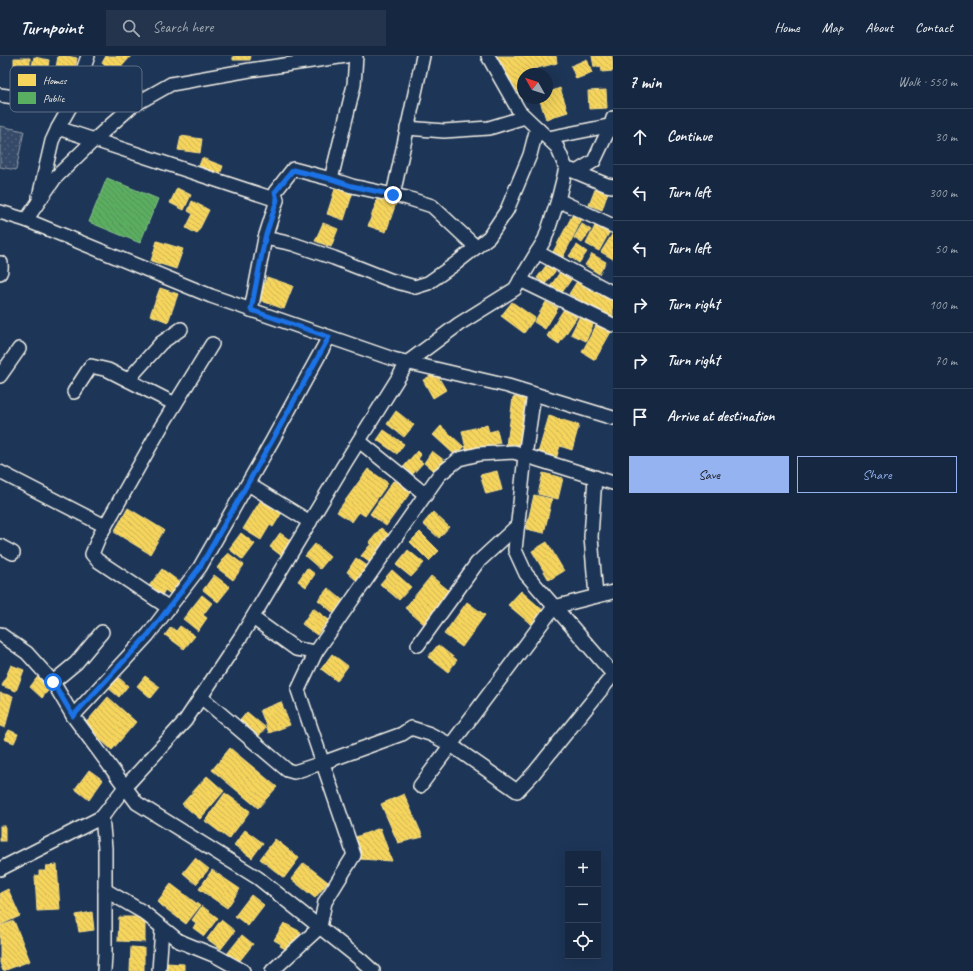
<!DOCTYPE html>
<meta charset="utf-8">
<style>
body{margin:0;font-family:Caveat,sans-serif;background:#23344c;color:#f1f3f6}
.controls{position:absolute;right:12px;bottom:12px;display:grid;overflow:hidden;border-radius:0px;box-shadow:0 4px 16px #0002}
.controls button{width:36px;height:36px;display:grid;place-items:center;padding:0;border:0;border-bottom:1px solid #35445a;background:#162841;color:#f1f3f6;font:20px sans-serif}
.compass{position:absolute;left:517px;top:12px;width:36px;height:36px;border-radius:50%;background:#162841;box-shadow:0 4px 16px #0002;rotate:309deg}
.stop{position:absolute;width:12px;height:12px;margin:-9px;border:3px solid #1a73e8;border-radius:50%;background:#fff}
.stop.end{background:#1a73e8;border-color:#fff;box-shadow:0 1px 4px #0008}
.list{margin:0;padding:0;list-style:none}
h2{display:flex;justify-content:space-between;align-items:center;height:52px;margin:0;padding:0 16px;font-size:17px}
h2 small{font-size:13px;font-weight:400;color:#9ea6b1}
.list li{display:grid;grid-template-columns:26px 1fr auto;gap:12px;align-items:center;box-sizing:border-box;height:56px;padding:0 16px;border-top:1px solid #35445a}
.list b{display:block;font-size:15px;white-space:nowrap}
.list em{font-size:13px;font-style:normal;color:#9ea6b1}
.actions{display:flex;gap:8px;padding:12px 16px}
.actions a{flex:1;padding:9px 0;border:1px solid #95b2f1;border-radius:0px;text-align:center;font-size:14px;color:#95b2f1}
.actions .main{background:#95b2f1;color:#111}
.icon{flex:none;width:22px;height:22px;fill:none;stroke:currentColor;stroke-width:2;stroke-linecap:round;stroke-linejoin:round}
.map{position:relative;flex:none;width:613px;height:915px;overflow:hidden}
header{display:flex;align-items:center;gap:24px;box-sizing:border-box;height:56px;padding:0 20px;background:#162841;border-bottom:1px solid #35445a}
header strong{font-size:19px}
nav{display:flex;gap:22px;margin-inline-start:auto;font-size:14px}
.search{width:280px;height:36px;background:#23344c;display:flex;align-items:center;gap:10px;box-sizing:border-box;padding:0 14px;border-radius:0px;color:#9ea6b1;font-size:15px}
main{display:flex}
aside{flex:1;background:#162841}
.map>svg:first-child{display:block}
</style>
<header>
<strong>Turnpoint</strong>
<div class="search"><svg class="icon" aria-label="search" viewBox="0 0 24 24"><circle cx="10" cy="10" r="6"/><path d="M15 15l6 6"/></svg>Search here</div>
<nav><a>Home</a><a>Map</a><a>About</a><a>Contact</a></nav>
</header>
<main>
<div class="map">
<svg width="613" height="915" viewBox="0 0 613 915">
<defs>
<pattern id="garden-dots" width="8" height="8" patternUnits="userSpaceOnUse"><rect width="8" height="8" fill="#354a67"/><path d="M2 2h.1M6 6h.1" fill="none" stroke="#53657d" stroke-width="1.8" stroke-linecap="round"/></pattern>
<pattern id="homes-back-hatch" width="6" height="6" patternUnits="userSpaceOnUse"><rect width="6" height="6" fill="#f6d55c"/><path d="M-1 5l2 2M0 0l6 6M5-1l2 2" fill="none" stroke="#cbb256"/></pattern>
<pattern id="public-back-hatch" width="6" height="6" patternUnits="userSpaceOnUse"><rect width="6" height="6" fill="#5aae61"/><path d="M-1 5l2 2M0 0l6 6M5-1l2 2" fill="none" stroke="#558f59"/></pattern>
</defs>
<rect width="100%" height="100%" fill="#1d3557"/>
<filter id="ink" filterUnits="userSpaceOnUse"><feTurbulence type="fractalNoise" baseFrequency=".025" numOctaves="2"/><feDisplacementMap in="SourceGraphic" scale="8" xChannelSelector="R" yChannelSelector="G"/><feConvolveMatrix kernelMatrix="1 2 1 2 8 2 1 2 1" color-interpolation-filters="sRGB"/></filter>
<g filter="url(#ink)">
<path fill="url(#garden-dots)" stroke="#949ea8" d="M0 70 24 75 16 114 0 111Z"/>
<g fill="url(#homes-back-hatch)" stroke="#f5dd86">
<path d="M58 0H67L77 2 70 44 51 41Z"/>
<path d="M106 0H131L116 17 102 7Z"/>
<path d="M233 0H251L250 4H233Z"/>
<path d="M497 0H556L557 7 530 14 532 18H523L522 42 496 1Z"/>
<path d="M592 0H612L613 15 602 16 601 10 594 11Z"/>
<path d="M34 1 49 4 47 18 31 15Z"/>
<path d="M14 2H30V19L14 20Z"/>
<path d="M587 3 592 17 576 23 571 10Z"/>
<path d="M560 32 568 56 546 63 539 42H547V37Z"/>
<path d="M606 34 607 52 589 53 588 35Z"/>
<path d="M181 80 202 83 200 97 178 94Z"/>
<path d="M202 102 223 110 218 124 197 115Z"/>
<path d="M336 130 353 136 344 164 327 158Z"/>
<path d="M596 131 608 136 602 154 589 149Z"/>
<path d="M177 132 191 139 184 154 170 147Z"/>
<path d="M378 141 396 147 386 176 368 170Z"/>
<path d="M192 145 209 154 197 178 186 172 193 158 188 155Z"/>
<path d="M573 158 582 163 563 201 553 196Z"/>
<path d="M323 167 338 173 331 191 315 185Z"/>
<path d="M582 168 591 174 582 187 574 182Z"/>
<path d="M595 170 609 177 599 195 586 188Z"/>
<path d="M613 177V203L601 196Z"/>
<path d="M157 185 183 193 176 213 151 205Z"/>
<path d="M577 189 587 196 579 207 569 200Z"/>
<path d="M592 198 606 206 599 218 585 209Z"/>
<path d="M548 207 557 213 545 228 537 222Z"/>
<path d="M562 213 573 221 561 238 550 231Z"/>
<path d="M267 221 293 230 284 253 259 244Z"/>
<path d="M579 222 613 243V262L612 264 569 238Z"/>
<path d="M160 232 178 238 168 266 150 259Z"/>
<path d="M512 246 535 262 524 277 501 260Z"/>
<path d="M546 246 558 252 545 273 534 266Z"/>
<path d="M564 253 577 261 559 288 547 280Z"/>
<path d="M581 258 595 264 586 285 571 278Z"/>
<path d="M598 266 612 274 595 304 582 296Z"/>
<path d="M436 317 446 334 433 342 423 324Z"/>
<path d="M513 341 526 343 525 353H528L522 395 506 393 507 381H508Z"/>
<path d="M396 355 414 369 404 381 387 368Z"/>
<path d="M549 360 579 369 572 394 560 390 556 403 538 397Z"/>
<path d="M487 369 489 376 497 374 500 387 489 390V392L467 397 462 375Z"/>
<path d="M441 370 464 391 456 400 433 379Z"/>
<path d="M384 374 404 388 397 398 377 384Z"/>
<path d="M417 395 421 399 418 403 423 407 410 421 401 414Z"/>
<path d="M432 395 445 405 436 417 424 407Z"/>
<path d="M368 413 388 427 365 460 359 456 352 466 337 456Z"/>
<path d="M497 415 502 434 486 438 480 419Z"/>
<path d="M543 417 563 422 558 443 538 438Z"/>
<path d="M393 425 397 426 409 433 410 437 386 470 370 458Z"/>
<path d="M534 439 552 443 544 477 526 473Z"/>
<path d="M262 442 283 455 273 471 270 469 261 484 243 473Z"/>
<path d="M128 452 164 474 150 498 114 476Z"/>
<path d="M433 456 449 471 439 482 423 468Z"/>
<path d="M381 472 393 482 381 497 369 487Z"/>
<path d="M420 476 439 495 429 505 410 486Z"/>
<path d="M241 477 255 488 243 504 229 493Z"/>
<path d="M280 477 294 487 283 501 270 491Z"/>
<path d="M547 486 564 515 549 524 532 495Z"/>
<path d="M315 488 330 501 320 513 305 500Z"/>
<path d="M370 489 378 495 369 506 361 500Z"/>
<path d="M408 494 424 507 411 521 396 509Z"/>
<path d="M228 497 244 509 233 524 217 512Z"/>
<path d="M356 502 369 511 357 525 347 516Z"/>
<path d="M307 512 315 518 306 531 298 525Z"/>
<path d="M162 513 181 527 172 539 165 534 162 539 149 530Z"/>
<path d="M392 514 411 531 399 544 380 528Z"/>
<path d="M214 519 230 531 218 546 203 534Z"/>
<path d="M431 520 452 537 425 569 405 552Z"/>
<path d="M328 532 346 547 336 559 318 544Z"/>
<path d="M521 535 545 556 533 570 508 549Z"/>
<path d="M202 539 212 547 203 559 207 562 198 575 183 563Z"/>
<path d="M467 546 485 559 462 591 444 578Z"/>
<path d="M313 552 329 564 317 579 302 568Z"/>
<path d="M180 570 195 580 184 593 165 579 171 571 176 575Z"/>
<path d="M438 589 457 604 448 616 428 601Z"/>
<path d="M332 598 348 610 337 625 321 613Z"/>
<path d="M11 609 24 614 16 635 2 630Z"/>
<path d="M39 619 52 630 42 642 30 631Z"/>
<path d="M117 620 128 630 119 641 107 631Z"/>
<path d="M145 620 160 631 151 642 137 630Z"/>
<path d="M0 637 13 640 5 672 0 670Z"/>
<path d="M108 641 136 666 112 694 84 669Z"/>
<path d="M281 646 290 669 269 677 260 654Z"/>
<path d="M247 656 266 672 256 683 238 667Z"/>
<path d="M9 674 18 678 14 687 4 683Z"/>
<path d="M230 692 277 731 258 752 212 714Z"/>
<path d="M89 714 103 724 89 744 75 733Z"/>
<path d="M207 720 224 735 200 763 182 748Z"/>
<path d="M225 737 250 755 229 783 205 765Z"/>
<path d="M404 738 423 781 398 787 381 748Z"/>
<rect x="0" y="770" width="5" height="15"/>
<path d="M380 772 392 805 359 803 353 782Z"/>
<path d="M245 774 263 787 252 802 234 789Z"/>
<path d="M275 783 299 802 284 822 260 803Z"/>
<path d="M195 802 209 813 196 828 183 817Z"/>
<path d="M304 807 328 826 315 842 291 823Z"/>
<path d="M57 809 60 854 37 855 35 820 39 819V815H46V810Z"/>
<path d="M212 814 240 833 227 852 199 833Z"/>
<path d="M171 828 200 850 186 868 157 846Z"/>
<path d="M8 833 20 860 0 869V837Z"/>
<path d="M251 839 264 849 248 870 235 860Z"/>
<path d="M202 850 218 862 204 880 193 872 196 867 192 864Z"/>
<path d="M92 856 94 874 79 876 76 859Z"/>
<path d="M119 861H145V886L118 885Z"/>
<path d="M221 864 235 875 221 893 207 883Z"/>
<path d="M14 865 30 905 3 915 0 907V870Z"/>
<path d="M284 867 301 876 291 896 280 890 281 888 274 884Z"/>
<path d="M242 879 253 888 238 907 227 898Z"/>
<path d="M131 891 144 892V915H130Z"/>
<path d="M167 907 184 908V915H166Z"/>
</g>
<path fill="url(#public-back-hatch)" stroke="#88c28a" d="M107 122 158 143 140 187 89 166Z"/>
<g fill="none" stroke-linecap="round" stroke-linejoin="round">
<defs>
<g id="minor">
<path d="M0 39 71 49"/>
<path d="M58 72 277 144 265 182 251 254"/>
<path d="M407 72 444 75 489 72 525 61"/>
<path d="M548 82 613 69"/>
<path d="M571 114 607 129 613 130"/>
<path d="M576 116 594 105 611 69 613 62"/>
<path d="M331 123 354 29 356 0"/>
<path d="M393 139 423 0"/>
<path d="M39 141 52 85 58 72 71 49 88 0"/>
<path d="M277 144 275 136 293 113 331 123 352 130 407 142 432 150 476 191"/>
<path d="M558 144 613 170"/>
<path d="M0 156 26 164 211 240 393 303 508 330 613 362"/>
<path d="M26 164 55 122 94 84 132 50 171 28 250 14 346 0"/>
<path d="M265 182 293 188 334 202 390 224 415 231 428 227 455 208 489 181 507 154 530 99 537 72"/>
<path d="M537 196 613 237"/>
<path d="M0 207H1C1 211 2 214 0 217"/>
<path d="M520 224 613 269"/>
<path d="M0 320 19 293"/>
<path d="M128 324 161 287 181 273"/>
<path d="M74 336 91 310 108 314 175 348"/>
<path d="M534 338 525 400 515 494 526 518 613 618"/>
<path d="M359 385 426 439"/>
<path d="M0 416 105 470"/>
<path d="M595 421 591 481 596 540"/>
<path d="M248 428 310 466"/>
<path d="M0 490 13 497"/>
<path d="M169 552 97 504 92 498 99 481 161 371 212 288"/>
<path d="M253 562 296 593 316 596 439 419 459 403 479 398 514 396 613 427"/>
<path d="M0 578 27 597 53 626 73 660 137 747 258 822 361 904 373 915"/>
<path d="M418 589 477 507 518 469"/>
<path d="M53 626 76 607 102 576"/>
<path d="M201 641 287 714 294 716 322 707 402 678 411 672 430 678 451 689 517 735 534 717 613 619"/>
<path d="M73 660 148 579 200 511 272 385 329 281"/>
<path d="M420 730 554 551 613 536"/>
<path d="M102 761 105 792V898L104 915"/>
<path d="M0 813 102 761 125 731 185 665 242 579 345 407 408 306 459 268 515 233 545 183 558 144 566 112 557 91 519 55 488 0"/>
<path d="M105 834 143 856 179 885 216 900 243 915"/>
<path d="M159 915 162 872"/>
<path d="M272 915 320 871 325 846 354 799 298 634 316 596"/>
</g>
</defs>
<use href="#minor" stroke="#f4f1e8" stroke-width="16"/>
<use href="#minor" stroke="#1d3557" stroke-width="13"/>
</g>
</g>
<g fill="none" stroke-linecap="round" stroke-linejoin="round" filter="url(#ink)">
<path stroke="#1a73e8" stroke-width="5" d="M53 626 73 660 148 579 200 511 272 385 329 281 251 254 265 182 277 144 275 136 293 114 331 123 352 130 393 139"/>
</g>
<rect x="10" y="10" width="132" height="46" rx="6" fill="#1d3557" stroke="#5e6d82" stroke-width="1"/>
<rect x="18" y="18" width="18" height="12" fill="#f6d55c"/>
<rect x="18" y="36" width="18" height="12" fill="#5aae61"/>
<g font-size="11" fill="#f4f1e8">
<text x="43" y="28">Homes</text>
<text x="43" y="46">Public</text>
</g>
</svg>
<div class="controls">
<button>+</button>
<button>−</button>
<button><svg class="icon" aria-label="locate" viewBox="0 0 24 24"><circle cx="12" cy="12" r="6"/><path d="M12 2v4M12 18v4M2 12h4M18 12h4"/></svg></button>
</div>
<svg class="compass" viewBox="-18 -18 36 36"><path d="M0-13l5 13h-10z" fill="#e53935"/><path d="M0 13l5-13h-10z" fill="#9ea6b1"/></svg>
<div class="stop" style="left:53px;top:626px"></div>
<div class="stop end" style="left:393px;top:139px"></div>
</div>
<aside>
<h2>7 min<small>Walk · 550 m</small></h2>
<ul class="list">
<li><svg class="icon" aria-label="ahead" viewBox="0 0 24 24"><path d="M12 20V5M6 11l6-6 6 6"/></svg><div><b>Continue</b></div><em>30 m</em></li>
<li><svg class="icon" aria-label="left" viewBox="0 0 24 24"><path d="M17 20v-9H6M10 6l-5 5 5 5"/></svg><div><b>Turn left</b></div><em>300 m</em></li>
<li><svg class="icon" aria-label="left" viewBox="0 0 24 24"><path d="M17 20v-9H6M10 6l-5 5 5 5"/></svg><div><b>Turn left</b></div><em>50 m</em></li>
<li><svg class="icon" aria-label="right" viewBox="0 0 24 24"><path d="M7 20v-9h11M14 6l5 5-5 5"/></svg><div><b>Turn right</b></div><em>100 m</em></li>
<li><svg class="icon" aria-label="right" viewBox="0 0 24 24"><path d="M7 20v-9h11M14 6l5 5-5 5"/></svg><div><b>Turn right</b></div><em>70 m</em></li>
<li><svg class="icon" aria-label="arrive" viewBox="0 0 24 24"><path d="M6 21V4h12l-3 4 3 4H6"/></svg><div><b>Arrive at destination</b></div></li>
</ul>
<div class="actions"><a class="main">Save</a><a>Share</a></div>
</aside>
</main>
